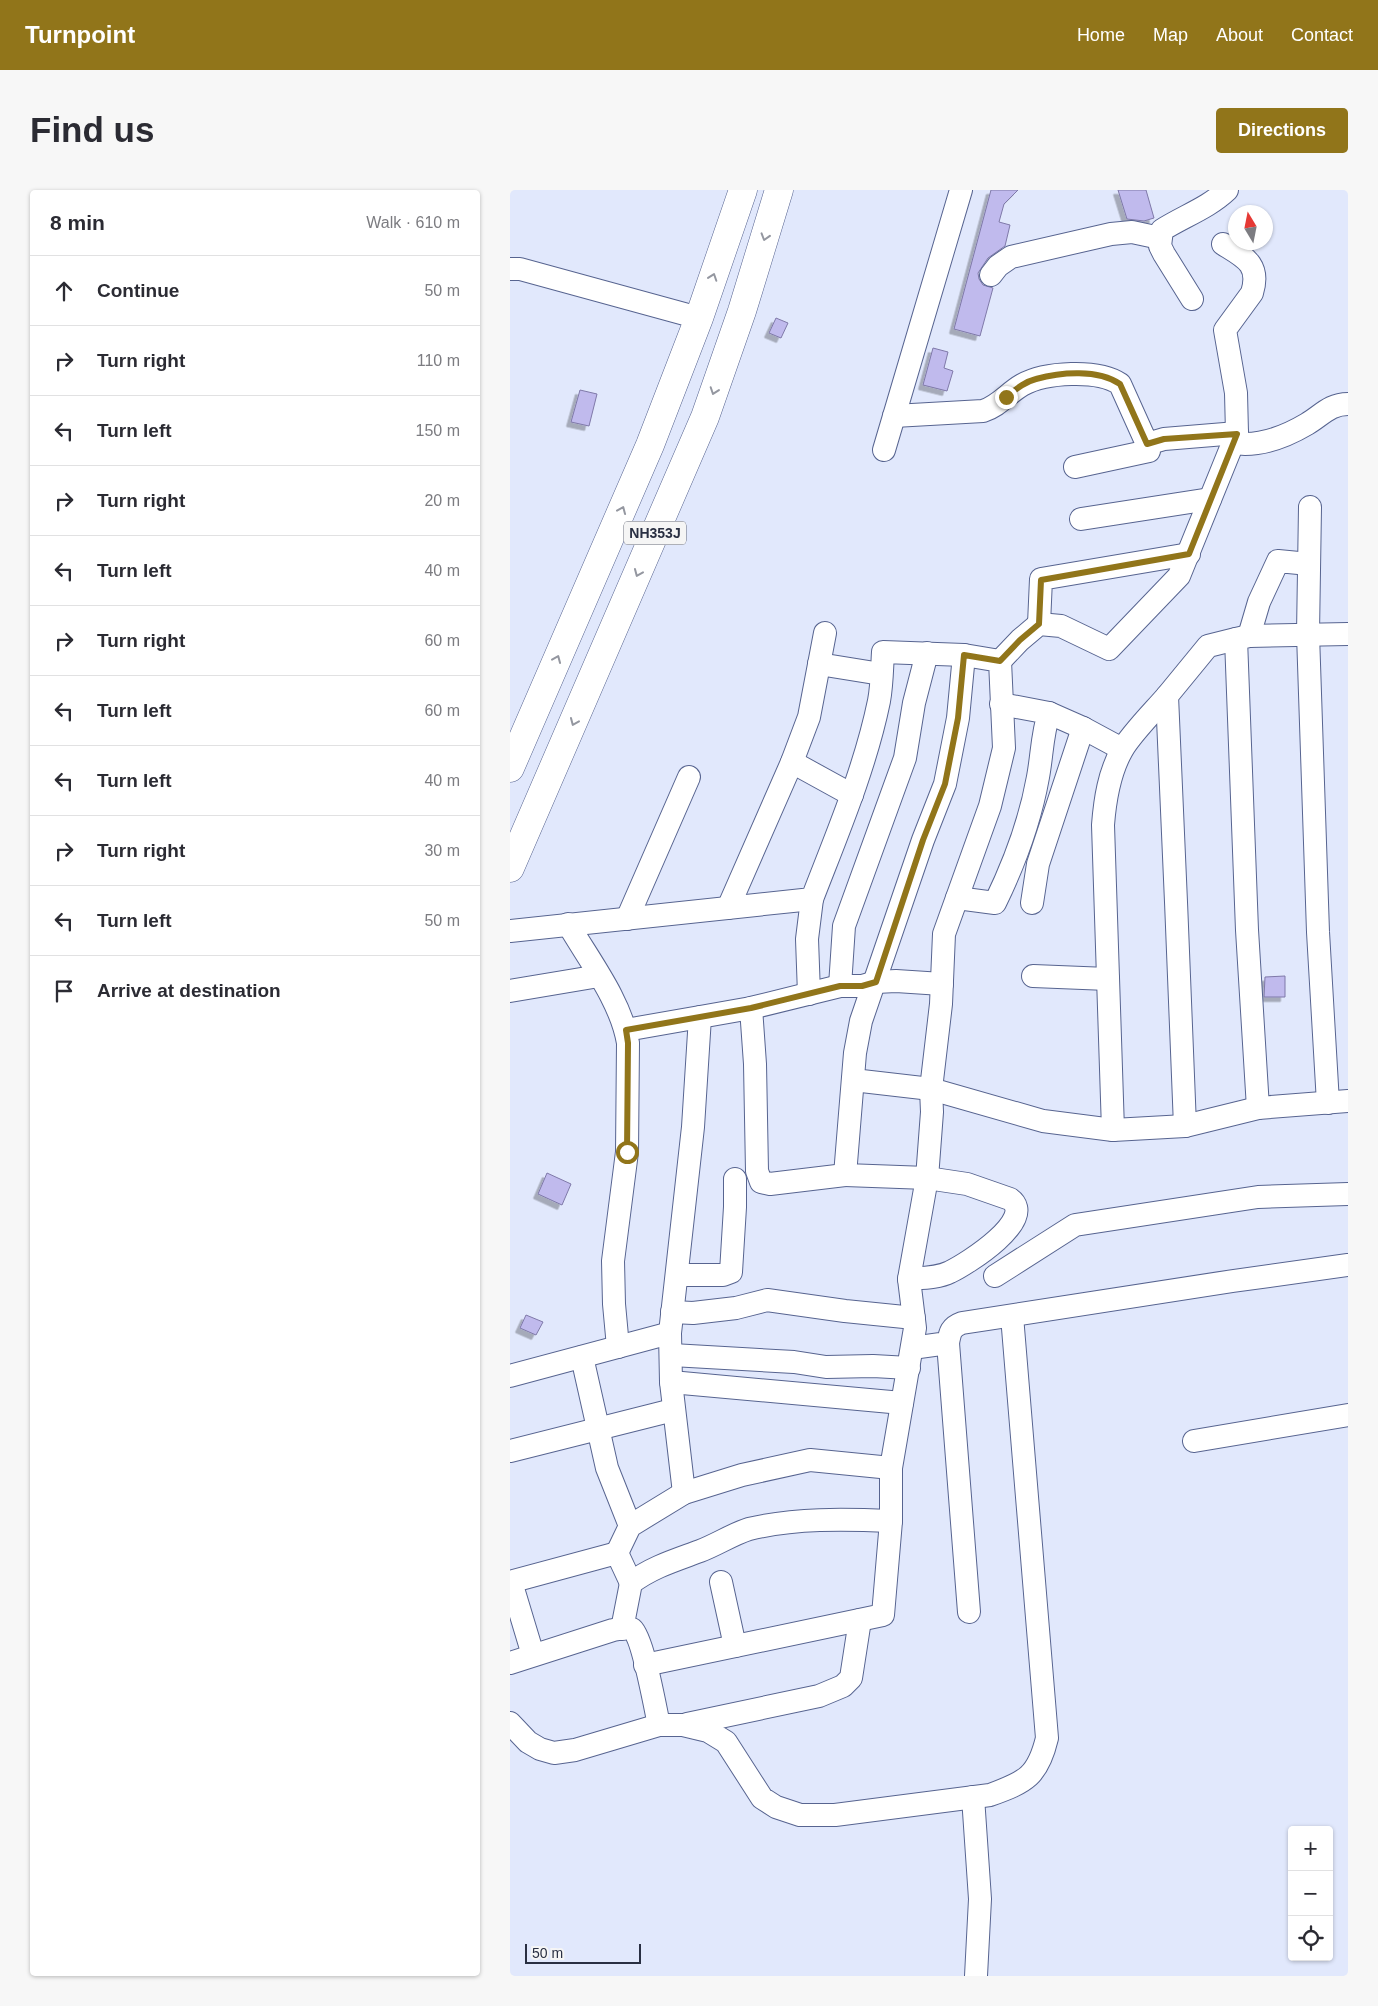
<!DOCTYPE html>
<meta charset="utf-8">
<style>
body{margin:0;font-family:Arial,sans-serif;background:#f7f7f7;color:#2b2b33}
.controls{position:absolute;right:15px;bottom:15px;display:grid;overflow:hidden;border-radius:5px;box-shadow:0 1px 4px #0004}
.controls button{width:45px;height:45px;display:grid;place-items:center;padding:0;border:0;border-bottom:1px solid #e1e1e2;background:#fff;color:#2b2b33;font:25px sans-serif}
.compass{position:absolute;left:718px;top:15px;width:45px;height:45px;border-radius:50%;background:#fff;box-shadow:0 1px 4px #0004;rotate:350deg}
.scale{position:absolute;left:15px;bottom:12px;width:116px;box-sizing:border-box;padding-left:5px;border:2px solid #292f42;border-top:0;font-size:14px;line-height:18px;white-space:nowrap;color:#292f42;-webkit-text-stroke:4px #f5f5f5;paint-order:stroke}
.stop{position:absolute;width:15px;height:15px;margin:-11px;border:4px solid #91751a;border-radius:50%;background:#fff}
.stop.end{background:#91751a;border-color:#fff;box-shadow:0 1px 5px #0008}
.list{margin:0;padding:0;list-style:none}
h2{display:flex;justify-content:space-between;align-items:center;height:65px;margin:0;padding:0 20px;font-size:21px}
h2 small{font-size:16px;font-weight:400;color:#7c7c81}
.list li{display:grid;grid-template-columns:32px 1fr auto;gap:15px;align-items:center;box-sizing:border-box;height:70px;padding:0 20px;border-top:1px solid #e1e1e2}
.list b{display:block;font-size:19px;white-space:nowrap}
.list em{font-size:16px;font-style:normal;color:#7c7c81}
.icon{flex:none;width:28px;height:28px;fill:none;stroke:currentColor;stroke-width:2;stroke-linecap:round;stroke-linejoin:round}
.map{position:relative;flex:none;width:838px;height:1786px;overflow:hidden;border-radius:5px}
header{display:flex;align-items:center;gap:30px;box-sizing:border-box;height:70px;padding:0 25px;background:#91751a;color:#fff}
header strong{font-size:24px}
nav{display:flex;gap:28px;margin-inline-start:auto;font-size:18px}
.intro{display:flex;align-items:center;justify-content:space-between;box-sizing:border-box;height:120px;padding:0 30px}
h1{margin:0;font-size:35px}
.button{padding:12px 22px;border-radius:5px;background:#91751a;color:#fff;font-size:18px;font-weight:700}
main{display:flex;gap:30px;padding:0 30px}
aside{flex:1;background:#fff;border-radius:5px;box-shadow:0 1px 4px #0004}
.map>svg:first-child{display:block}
</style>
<header>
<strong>Turnpoint</strong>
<nav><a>Home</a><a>Map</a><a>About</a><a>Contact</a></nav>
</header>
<div class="intro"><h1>Find us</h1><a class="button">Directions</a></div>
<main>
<aside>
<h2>8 min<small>Walk · 610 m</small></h2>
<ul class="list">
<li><svg class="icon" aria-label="ahead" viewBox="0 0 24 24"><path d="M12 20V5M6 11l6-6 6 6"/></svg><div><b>Continue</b></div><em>50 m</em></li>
<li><svg class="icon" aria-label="right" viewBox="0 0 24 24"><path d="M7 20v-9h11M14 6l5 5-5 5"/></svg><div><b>Turn right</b></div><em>110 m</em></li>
<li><svg class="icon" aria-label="left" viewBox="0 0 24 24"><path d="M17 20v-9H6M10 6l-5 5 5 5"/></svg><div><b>Turn left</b></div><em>150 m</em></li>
<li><svg class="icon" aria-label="right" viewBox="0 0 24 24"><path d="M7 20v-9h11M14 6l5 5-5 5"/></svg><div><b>Turn right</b></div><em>20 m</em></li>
<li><svg class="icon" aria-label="left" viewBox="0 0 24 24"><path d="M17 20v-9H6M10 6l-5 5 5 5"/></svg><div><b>Turn left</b></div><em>40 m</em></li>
<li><svg class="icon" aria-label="right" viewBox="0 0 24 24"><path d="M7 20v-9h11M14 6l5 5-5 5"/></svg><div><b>Turn right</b></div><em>60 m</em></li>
<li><svg class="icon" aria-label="left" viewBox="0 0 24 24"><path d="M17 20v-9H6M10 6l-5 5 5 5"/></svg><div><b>Turn left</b></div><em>60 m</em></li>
<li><svg class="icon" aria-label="left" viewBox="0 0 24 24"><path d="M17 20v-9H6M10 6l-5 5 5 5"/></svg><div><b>Turn left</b></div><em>40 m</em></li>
<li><svg class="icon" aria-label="right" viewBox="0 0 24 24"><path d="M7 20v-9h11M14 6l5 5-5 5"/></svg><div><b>Turn right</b></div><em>30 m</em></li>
<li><svg class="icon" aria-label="left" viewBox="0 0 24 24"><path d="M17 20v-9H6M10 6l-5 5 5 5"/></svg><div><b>Turn left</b></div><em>50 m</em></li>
<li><svg class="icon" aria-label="arrive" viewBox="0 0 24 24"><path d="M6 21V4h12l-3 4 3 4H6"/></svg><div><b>Arrive at destination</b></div></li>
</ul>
</aside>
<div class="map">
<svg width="838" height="1786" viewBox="0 0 838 1786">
<defs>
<filter id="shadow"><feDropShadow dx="-4.5" dy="4.5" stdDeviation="0" flood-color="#0004"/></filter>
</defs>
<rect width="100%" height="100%" fill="#e1e8fc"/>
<g fill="#c0baed" stroke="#7f79a8" filter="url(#shadow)">
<path d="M481 0H508L494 14 489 32 500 35 495 56 478 68 468 83 469 89 473 95 483 98 470 146 444 139Z"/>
<path d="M608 0H636L644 28 634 31 617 29Z"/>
<path d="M266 128 278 133 271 148 259 143Z"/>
<path d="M423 158 438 162 434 178 443 181 437 201 413 195Z"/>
<path d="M70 200 87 204 79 236 61 232Z"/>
<path d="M775 786V807H754L755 787Z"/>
<path d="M37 983 61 994 52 1015 28 1004Z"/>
<path d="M16 1125 33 1132 26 1145 10 1138Z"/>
</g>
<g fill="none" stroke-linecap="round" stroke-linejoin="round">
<defs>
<g id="minor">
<path d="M0 79H10L189 128"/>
<path d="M481 85 488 76 501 67 601 44 622 42 650 48"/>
<path d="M682 109 654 64 650 56 652 40C674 26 698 18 717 0"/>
<path d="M384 226 473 221C489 216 498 203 512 195 535 182 588 179 610 194L637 254 654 249 727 243"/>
<path d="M723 253C748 257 775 247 797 234 812 225 820 214 838 214"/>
<path d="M374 260 451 0"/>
<path d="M565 277 639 261 637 254"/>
<path d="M800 317 798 444 808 742 818 913"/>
<path d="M571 329 700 309"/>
<path d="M529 434 531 389 679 364"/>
<path d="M739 446 749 412 768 371 799 374"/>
<path d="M490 471 510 450 529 434 551 436 599 459 669 386 727 243 726 203 715 140 742 103C751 74 734 67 713 54"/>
<path d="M309 474 371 484"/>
<path d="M539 523 573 538 612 559"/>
<path d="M282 572 342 605"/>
<path d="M447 708 485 713C505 672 520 632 528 587 532 566 532 544 539 523L491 514"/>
<path d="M522 713 528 674 573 538"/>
<path d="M218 718 282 572 299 527 315 443"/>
<path d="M117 729 179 587"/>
<path d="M58 734C79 770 111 811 118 853L117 962 103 1071 104 1114 108 1157"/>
<path d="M0 741 302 709C327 644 355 579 369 511 372 495 372 478 373 462L454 465 490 471 494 558 480 616 434 744 431 814 421 899 422 922 417 988 399 1089 405 1138 381 1278V1331L373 1425 135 1475"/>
<path d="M523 786 598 789"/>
<path d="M330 796 334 736 395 568 404 513 417 463"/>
<path d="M0 801 89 786"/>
<path d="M299 804 297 749 302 709"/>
<path d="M241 818 245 874 247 981 251 992 260 994 335 985"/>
<path d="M116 840 190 827"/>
<path d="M343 890 421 899 533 931 603 940 675 936 748 918 838 911"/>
<path d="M748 918 737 740 726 449 739 446 838 444"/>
<path d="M675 936C669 793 664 649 657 506L698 456 726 449"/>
<path d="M603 940 593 635C595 609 599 583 612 560 621 544 644 521 657 506"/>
<path d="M167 1085H213L221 1082 225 1017V989"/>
<path d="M485 1086 565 1035 748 1007 838 1004"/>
<path d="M399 1089C413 1088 428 1088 440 1082 457 1074 528 1029 500 1009L457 994 417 988 335 985 345 863 351 831 413 650 435 594 448 528 454 465"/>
<path d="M162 1122 183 1123 226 1118 257 1110 335 1121 404 1128"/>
<path d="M438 1153 459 1422"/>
<path d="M402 1158 438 1153C440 1142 441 1137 452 1133L723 1091 838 1075"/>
<path d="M162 1165 284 1172 316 1177 363 1176 399 1178"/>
<path d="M72 1167 97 1278 120 1336"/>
<path d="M0 1186 160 1143"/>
<path d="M161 1192 392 1213"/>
<path d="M684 1251 838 1225"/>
<path d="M0 1261 163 1220"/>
<path d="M174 1303 161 1192 160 1143 183 937 190 827 241 818 330 796H352L366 792 386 791 432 794"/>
<path d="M107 1363 120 1336 174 1303 232 1285 300 1270 381 1278"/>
<path d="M0 1392 107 1363 121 1393"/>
<path d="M1 1392 23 1465"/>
<path d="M211 1392 225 1456"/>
<path d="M112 1439 121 1393C142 1377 166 1370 190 1361 206 1355 223 1344 239 1339 285 1328 334 1329 381 1331"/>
<path d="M0 1473 103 1440 116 1438 122 1439C133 1448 145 1517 149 1535"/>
<path d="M0 1533 18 1552 30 1559 44 1563 65 1560 149 1535H173L198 1541 216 1552 252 1608 266 1617 290 1625H325L480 1605C516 1592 528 1586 537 1548L502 1126"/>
<path d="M177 1534 309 1506 333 1496 341 1488 350 1430"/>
<path d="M463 1607 470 1709 466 1786"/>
</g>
<g id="highway">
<path d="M0 578 140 255 189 128 233 0"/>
<path d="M0 678 195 227 232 121 269 0"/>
</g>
</defs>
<use href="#minor" stroke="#576490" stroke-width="24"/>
<use href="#highway" stroke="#576490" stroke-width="29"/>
<use href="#minor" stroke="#fff" stroke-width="22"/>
<use href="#highway" stroke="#fff" stroke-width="28"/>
</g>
<defs><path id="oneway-chevron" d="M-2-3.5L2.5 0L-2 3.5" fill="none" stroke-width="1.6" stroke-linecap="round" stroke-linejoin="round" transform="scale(1.25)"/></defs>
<g stroke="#9497a0">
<use href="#oneway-chevron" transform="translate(255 47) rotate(107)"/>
<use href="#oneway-chevron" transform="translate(203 87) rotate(-71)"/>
<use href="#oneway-chevron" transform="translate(204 201) rotate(109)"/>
<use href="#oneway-chevron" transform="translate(112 320) rotate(-67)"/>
<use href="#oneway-chevron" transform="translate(128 383) rotate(113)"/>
<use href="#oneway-chevron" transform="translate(47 469) rotate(-67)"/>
<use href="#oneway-chevron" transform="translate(64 532) rotate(113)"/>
</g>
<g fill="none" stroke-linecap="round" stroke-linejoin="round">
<path stroke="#91751a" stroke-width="6" d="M117 962 118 853 116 840 241 818 330 796H352L366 792 413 650 435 594 448 528 454 465 490 471 510 450 529 434 531 390 679 364 727 244 654 249 637 254 610 194C588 179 551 182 526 189 514 192 505 200 496 207"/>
</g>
<g text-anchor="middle" stroke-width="4" stroke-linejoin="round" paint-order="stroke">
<rect fill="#f5f5f5" stroke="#666a78" stroke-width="1" x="114" y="331.5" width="62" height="23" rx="4"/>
<g font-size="14" font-weight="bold" fill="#292f42">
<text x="145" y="348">NH353J</text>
</g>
</g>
</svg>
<div class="controls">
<button>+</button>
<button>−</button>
<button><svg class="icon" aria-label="locate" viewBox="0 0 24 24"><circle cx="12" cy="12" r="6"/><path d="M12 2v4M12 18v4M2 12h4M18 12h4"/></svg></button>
</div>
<svg class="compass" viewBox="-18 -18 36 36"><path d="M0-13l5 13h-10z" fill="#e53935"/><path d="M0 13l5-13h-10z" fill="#7c7c81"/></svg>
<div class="scale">50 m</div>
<div class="stop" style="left:117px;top:962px"></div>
<div class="stop end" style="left:496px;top:207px"></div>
</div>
</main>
